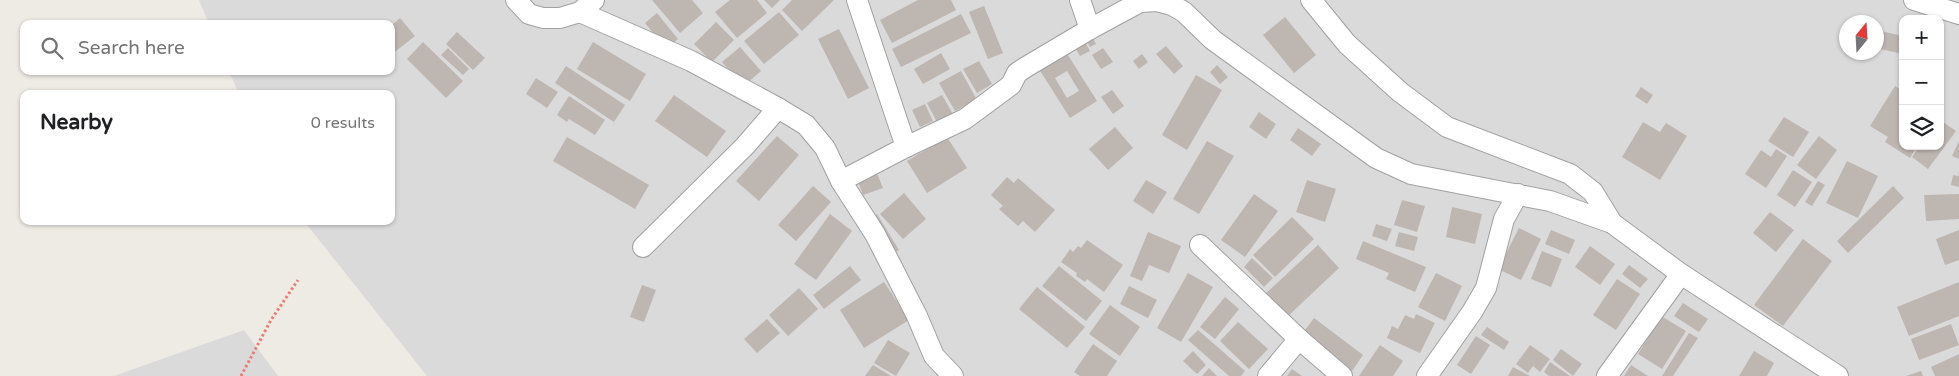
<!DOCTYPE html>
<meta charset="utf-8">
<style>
body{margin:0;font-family:"Varela Round",sans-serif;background:#f6f6f6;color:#202124}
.controls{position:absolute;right:15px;top:15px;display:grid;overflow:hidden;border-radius:10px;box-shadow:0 1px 4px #0004}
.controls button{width:45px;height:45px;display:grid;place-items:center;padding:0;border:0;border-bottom:1px solid #e0e0e0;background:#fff;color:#202124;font:25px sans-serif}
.compass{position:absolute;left:1839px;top:15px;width:45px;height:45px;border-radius:50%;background:#fff;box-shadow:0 1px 4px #0004;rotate:18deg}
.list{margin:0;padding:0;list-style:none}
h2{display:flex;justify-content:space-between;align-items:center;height:65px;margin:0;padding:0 20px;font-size:21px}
h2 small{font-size:16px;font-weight:400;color:#757577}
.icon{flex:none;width:28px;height:28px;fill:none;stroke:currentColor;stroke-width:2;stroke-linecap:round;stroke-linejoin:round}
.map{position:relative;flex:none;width:1959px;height:376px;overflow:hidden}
.search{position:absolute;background:#fff;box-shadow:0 1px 4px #0004;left:20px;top:20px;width:375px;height:55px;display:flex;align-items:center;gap:12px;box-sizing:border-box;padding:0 18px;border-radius:10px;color:#757577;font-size:19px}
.panel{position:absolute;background:#fff;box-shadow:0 1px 4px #0004;left:20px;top:90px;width:375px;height:135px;border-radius:10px}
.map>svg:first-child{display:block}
</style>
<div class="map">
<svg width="1959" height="376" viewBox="0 0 1959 376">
<rect width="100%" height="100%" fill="#eeeae4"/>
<g fill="#dbdada" fill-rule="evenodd">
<path d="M199 0H1959V376H427L304 221H391V94H239L229 71H391V24H209ZM1903 19H1940V146H1903ZM1846 22H1876V52H1846Z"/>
<path d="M244 330 278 376H114Z"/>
</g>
<g fill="#beb6b1" fill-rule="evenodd">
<path d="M652 0H692L703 13 680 33Z"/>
<path d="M730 0H757L767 13 737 38 715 12Z"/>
<path d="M764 0H780L772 8Z"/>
<path d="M792 0H834L802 31 782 10Z"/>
<path d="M918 0H951L956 10 892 43 880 20Z"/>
<path d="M984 6 1003 53 988 59 969 12Z"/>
<path d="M779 12 799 35 764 64 744 41Z"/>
<path d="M657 13 678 39 666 49 645 23Z"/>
<path d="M961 14 971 33 901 67 892 49Z"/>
<path d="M1285 17 1316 55 1294 73 1263 35Z"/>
<path d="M400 18 415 36 391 55V26Z"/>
<path d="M716 22 734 40 712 62 694 44Z"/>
<path d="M839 29 869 88 848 99 818 39Z"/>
<path d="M1876 30 1903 36V54L1876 48Z"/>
<path d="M457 32 485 58 473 70 446 44Z"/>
<path d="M1092 36 1096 44 1090 47 1086 40Z"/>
<path d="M1084 40 1090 51 1080 56 1074 46Z"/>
<path d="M423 42 463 81 446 98 407 59Z"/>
<path d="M593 42 646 74 630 101 577 69Z"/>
<path d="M1166 46 1183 66 1174 74 1156 54Z"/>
<path d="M740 47 761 71 744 86 722 62Z"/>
<path d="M448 48 469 69 463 75 441 55Z"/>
<path d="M1103 48 1113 62 1101 69 1092 55Z"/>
<path d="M1066 52 1097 101 1070 118 1039 69ZM1067 71 1079 91 1067 98 1055 78Z"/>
<path d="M941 53 950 69 923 84 914 69Z"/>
<path d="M1142 54 1148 62 1139 69 1133 61Z"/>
<path d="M979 61 992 84 977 93 963 69Z"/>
<path d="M1217 65 1228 77 1220 84 1210 72Z"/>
<path d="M566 66 625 105 614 122 555 83Z"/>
<path d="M961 71 977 100 955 111 939 83Z"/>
<path d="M1196 75 1222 90 1187 150 1162 135Z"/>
<path d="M536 78 558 92 547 108 526 94Z"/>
<path d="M1895 86 1903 91V146H1917L1910 158 1885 142 1888 137 1870 126Z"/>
<path d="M1641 87 1653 95 1647 104 1635 96Z"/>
<path d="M1112 90 1124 106 1113 114 1101 97Z"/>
<path d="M674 95 726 131 707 157 655 121Z"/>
<path d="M942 95 954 116 938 124 927 103Z"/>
<path d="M569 96 605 120 595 135 569 119 567 122 557 115Z"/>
<path d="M925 104 933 121 920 127 912 110Z"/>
<path d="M1259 112 1276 124 1266 139 1249 127Z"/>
<path d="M1784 117 1809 132 1793 157 1768 141Z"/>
<path d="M1940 120 1956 131 1928 169 1912 157 1920 146H1940Z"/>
<path d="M1643 122 1660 132 1666 123 1687 136 1660 180 1622 157Z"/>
<path d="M1115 127 1133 148 1108 170 1089 149Z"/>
<path d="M1298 128 1321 144 1312 156 1290 140Z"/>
<path d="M777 136 799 155 759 201 736 181Z"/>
<path d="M1819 136 1837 150 1816 179 1797 165Z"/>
<path d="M567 137 649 185 635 209 553 161Z"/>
<path d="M947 137 967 168 927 193 907 161Z"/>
<path d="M1207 141 1234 156 1199 214 1173 199Z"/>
<path d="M1959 141V159L1952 156Z"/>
<path d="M1776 149 1787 156 1766 188 1745 174 1761 150 1771 157Z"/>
<path d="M1847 161 1878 176 1858 218 1826 203Z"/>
<path d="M875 169 883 188 863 195 856 176Z"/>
<path d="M1793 170 1812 182 1795 207 1777 195Z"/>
<path d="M1953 175 1959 176V187L1951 185Z"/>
<path d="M1007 177 1014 183 1018 178 1055 210 1035 232 1023 221 1018 226 999 209 1003 206 991 195Z"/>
<path d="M1146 180 1167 192 1153 214 1133 201Z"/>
<path d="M1307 180 1336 189 1325 222 1296 212Z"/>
<path d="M1818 181 1825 185 1812 206 1805 202Z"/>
<path d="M813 186 831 202 796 241 778 225Z"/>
<path d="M1893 186 1904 198 1848 253 1837 241Z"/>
<path d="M904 193 926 219 903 239 880 214Z"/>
<path d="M1254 194 1278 211 1245 257 1221 240Z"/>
<path d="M1959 194V219L1926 221 1924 195Z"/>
<path d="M1402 200 1425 206 1417 232 1394 225Z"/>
<path d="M1452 207 1482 214 1475 244 1446 237Z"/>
<path d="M1770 212 1794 230 1776 252 1753 233Z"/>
<path d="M830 214 852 231 816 280 794 264Z"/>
<path d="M877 214 899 250 891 255 870 218Z"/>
<path d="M1292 217 1314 239 1275 277 1253 255Z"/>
<path d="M1376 224 1392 229 1387 241 1372 236Z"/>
<path d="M1519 228 1541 239 1521 280 1498 269Z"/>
<path d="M1551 230 1575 240 1569 254 1545 244Z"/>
<path d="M1959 230V260L1945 265 1936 239Z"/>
<path d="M1148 232 1181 246 1169 273 1149 265 1142 281 1130 276Z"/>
<path d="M1399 232 1418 237 1414 251 1395 246Z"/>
<path d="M1803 239 1832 261 1783 326 1754 305Z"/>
<path d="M1087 240 1123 265 1104 292 1087 279 1085 282 1076 276 1077 273 1061 262 1070 249 1073 252 1078 246 1081 248Z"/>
<path d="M1363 241 1426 267 1415 292 1386 279 1389 273 1356 259Z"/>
<path d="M1318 245 1339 268 1287 317 1265 294Z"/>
<path d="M1590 246 1615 264 1600 285 1575 267Z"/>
<path d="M1542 251 1562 259 1551 287 1531 279Z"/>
<path d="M1252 258 1273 278 1264 287 1244 267Z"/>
<path d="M1629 265 1648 279 1640 288 1622 274Z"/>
<path d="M850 266 861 280 824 309 813 295Z"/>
<path d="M1059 266 1102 301 1086 321 1042 286Z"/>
<path d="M1188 273 1213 287 1181 342 1157 328Z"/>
<path d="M1436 273 1462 286 1445 321 1418 307Z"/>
<path d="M1617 279 1640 294 1616 330 1593 315Z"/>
<path d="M884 282 909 320 864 348 840 310Z"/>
<path d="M1959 282V316L1909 336 1897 307Z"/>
<path d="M642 285 656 290 644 322 630 317Z"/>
<path d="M1129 286 1157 300 1148 318 1120 304Z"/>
<path d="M1037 287 1085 327 1067 348 1019 309Z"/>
<path d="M799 288 818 309 788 336 769 315Z"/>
<path d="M1225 297 1239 309 1215 339 1200 327Z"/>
<path d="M1683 303 1708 319 1699 332 1674 316Z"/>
<path d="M1110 305 1140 327 1120 356 1089 334Z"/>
<path d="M1416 314 1435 323 1420 353 1387 338 1392 326 1398 329 1405 315 1414 319Z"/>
<path d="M1661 316 1686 331 1662 369 1638 354Z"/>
<path d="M1314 318 1363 355 1352 371 1302 334Z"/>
<path d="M767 319 780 333 757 353 744 339Z"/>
<path d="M1238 322 1268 349 1249 369 1220 341Z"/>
<path d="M1951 324 1959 345 1919 360 1911 339Z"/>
<path d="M1487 327 1509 342 1504 350 1481 335Z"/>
<path d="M1198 330 1245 371 1241 376H1229L1188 340Z"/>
<path d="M1689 333 1698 338 1673 376H1662Z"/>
<path d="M1476 336 1490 345 1471 374 1457 365Z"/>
<path d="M888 340 910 353 896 376 874 363Z"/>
<path d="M1093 344 1117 361 1107 376H1080L1074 372Z"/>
<path d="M1380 345 1403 361 1393 376H1359Z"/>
<path d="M1530 345 1550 359 1540 372 1533 366 1528 373 1516 364Z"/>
<path d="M1561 349 1582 364 1573 376 1553 360Z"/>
<path d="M1193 351 1206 365 1197 374 1183 361Z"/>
<path d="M1754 351 1774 363 1767 376H1739Z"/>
<path d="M1959 354V376H1935L1931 367Z"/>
<path d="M1550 362 1570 376H1549L1544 372Z"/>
<path d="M873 365 891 376H865Z"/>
<path d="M1631 365 1648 376H1624Z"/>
<path d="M1513 367 1530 376H1508Z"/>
<path d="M1209 368 1217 376H1202Z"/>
<path d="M1292 369 1302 376H1287Z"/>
<path d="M1921 371 1923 376H1906Z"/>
</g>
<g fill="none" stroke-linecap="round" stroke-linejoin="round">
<defs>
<g id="minor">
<path d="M516 0 529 14 543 18H560L580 12 594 0"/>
<path d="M857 0 906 147"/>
<path d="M1080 0 1090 29"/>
<path d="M1311 0 1347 44 1400 92 1447 127 1570 174 1593 192 1612 223"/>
<path d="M1914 0 1959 14"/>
<path d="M580 12 691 61 778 108 806 125 825 148 841 181 875 234 917 316 934 356 953 376"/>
<path d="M841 181 906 147 965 119 1011 85 1017 73 1026 67 1090 29 1140 2 1157 1 1172 5 1184 12 1213 40 1376 158 1411 174 1550 201 1612 223 1681 274 1838 376"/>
<path d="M1200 245 1299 339 1342 376"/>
<path d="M643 247 745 146 778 108"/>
<path d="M1268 376 1299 339"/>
<path d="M1427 376 1472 312 1486 288 1504 219 1518 194"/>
<path d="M1607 376 1681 274"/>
</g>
</defs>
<use href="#minor" stroke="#a1a1a1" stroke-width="22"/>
<path stroke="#ef7b73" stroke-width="3" stroke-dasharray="2.5 2.5" stroke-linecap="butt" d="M241 376 271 320 298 280"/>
<use href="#minor" stroke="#fff" stroke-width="20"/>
</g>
</svg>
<div class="controls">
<button>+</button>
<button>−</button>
<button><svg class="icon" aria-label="layers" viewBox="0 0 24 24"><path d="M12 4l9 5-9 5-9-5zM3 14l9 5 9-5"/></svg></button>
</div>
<svg class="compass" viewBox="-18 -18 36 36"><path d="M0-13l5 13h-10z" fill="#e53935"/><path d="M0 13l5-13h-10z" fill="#757577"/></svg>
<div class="search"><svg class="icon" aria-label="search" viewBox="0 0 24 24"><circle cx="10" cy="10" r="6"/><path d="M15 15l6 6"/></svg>Search here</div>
<section class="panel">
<h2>Nearby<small>0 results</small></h2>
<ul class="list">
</ul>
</section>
</div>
